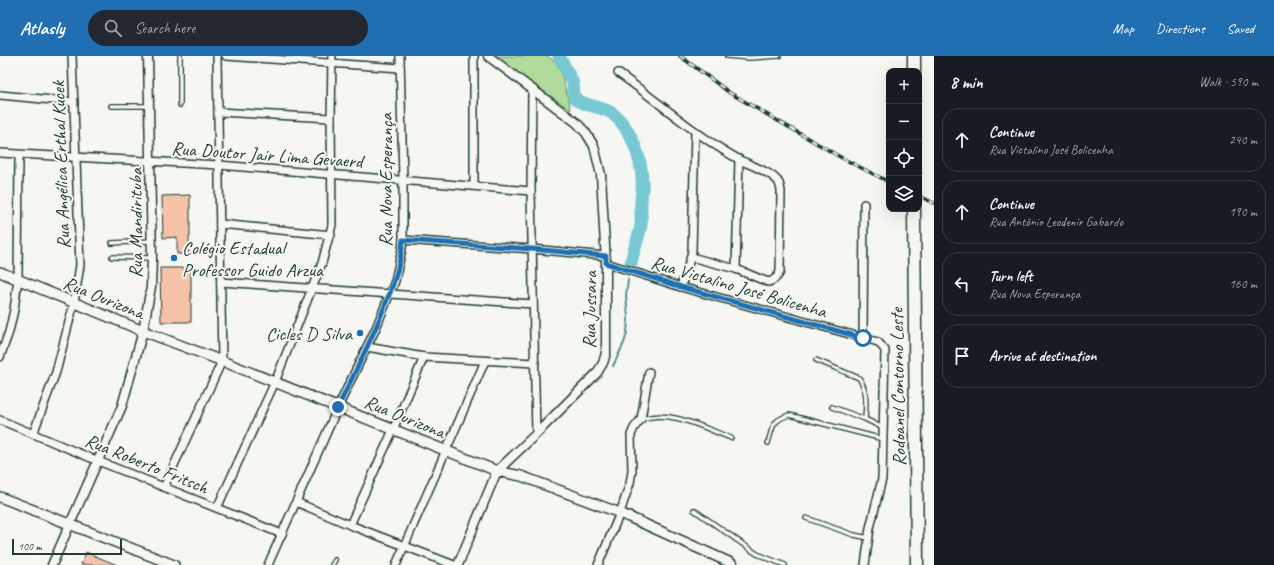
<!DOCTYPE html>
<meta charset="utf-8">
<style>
body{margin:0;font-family:Caveat,sans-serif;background:#242831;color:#f1f3f6}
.controls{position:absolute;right:12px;top:12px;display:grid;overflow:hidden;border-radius:8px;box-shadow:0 4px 16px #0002}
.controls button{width:36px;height:36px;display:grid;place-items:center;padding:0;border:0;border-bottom:1px solid #363941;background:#171b24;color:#f1f3f6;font:20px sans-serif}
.scale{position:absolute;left:12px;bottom:10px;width:110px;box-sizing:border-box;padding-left:4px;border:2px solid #1f3d34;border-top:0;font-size:11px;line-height:14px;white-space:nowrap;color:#1f3d34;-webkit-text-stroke:3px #f6f6f2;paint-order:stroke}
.stop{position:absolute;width:12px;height:12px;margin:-9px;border:3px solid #1f6fb2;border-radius:50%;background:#fff}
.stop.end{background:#1f6fb2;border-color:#fff;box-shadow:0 1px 4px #0008}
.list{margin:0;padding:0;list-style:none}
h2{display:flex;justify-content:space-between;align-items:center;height:52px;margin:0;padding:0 16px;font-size:17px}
h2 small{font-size:13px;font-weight:400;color:#9ea1a6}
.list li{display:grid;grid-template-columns:26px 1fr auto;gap:12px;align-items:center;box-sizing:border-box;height:64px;margin:0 8px 8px;padding:0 8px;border:1px solid #363941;border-radius:16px}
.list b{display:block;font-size:15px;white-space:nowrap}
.list p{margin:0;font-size:13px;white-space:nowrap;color:#9ea1a6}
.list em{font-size:13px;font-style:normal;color:#9ea1a6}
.icon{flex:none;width:22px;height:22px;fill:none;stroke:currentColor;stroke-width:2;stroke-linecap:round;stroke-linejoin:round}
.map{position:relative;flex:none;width:934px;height:509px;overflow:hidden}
header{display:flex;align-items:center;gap:24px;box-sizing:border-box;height:56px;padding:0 20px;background:#1f6fb2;color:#fff}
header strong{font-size:19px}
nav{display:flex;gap:22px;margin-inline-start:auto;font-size:14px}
.search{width:280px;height:36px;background:#242831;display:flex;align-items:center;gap:10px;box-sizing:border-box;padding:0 14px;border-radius:22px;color:#9ea1a6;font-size:15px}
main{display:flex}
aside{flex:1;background:#171b24}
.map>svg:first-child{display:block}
</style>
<header>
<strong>Atlasly</strong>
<div class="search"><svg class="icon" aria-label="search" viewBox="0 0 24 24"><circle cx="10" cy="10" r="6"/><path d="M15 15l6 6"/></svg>Search here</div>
<nav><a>Map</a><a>Directions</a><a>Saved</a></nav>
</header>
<main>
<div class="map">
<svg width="934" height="509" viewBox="0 0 934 509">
<rect width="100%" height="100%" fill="#f6f6f2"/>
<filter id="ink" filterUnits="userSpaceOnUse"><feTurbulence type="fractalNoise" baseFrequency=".025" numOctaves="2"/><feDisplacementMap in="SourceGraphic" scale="8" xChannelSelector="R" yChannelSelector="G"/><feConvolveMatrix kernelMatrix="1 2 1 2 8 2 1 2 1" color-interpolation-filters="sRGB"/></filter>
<g filter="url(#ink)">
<path fill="#b0db9a" stroke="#688c67" d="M495 0H547L559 8 571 54 506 9Z"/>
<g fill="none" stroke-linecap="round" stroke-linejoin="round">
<path stroke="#549093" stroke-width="2" d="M613 310 624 287 627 277 628 262 626 239 628 224"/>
<path stroke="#78c8d3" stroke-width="13" d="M559 0 573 27 574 41C585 52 602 49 613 58 631 72 641 101 642 123 643 131 641 140 641 147 640 154 642 162 641 169 639 182 633 194 631 207"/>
</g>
<g fill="#f6c2a8" stroke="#1f3d34">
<path d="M190 139V181H189V198H177V181L163 182 162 140Z"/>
<path d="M160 212H191V266H161Z"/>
<path d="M86 496 117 509H81Z"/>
</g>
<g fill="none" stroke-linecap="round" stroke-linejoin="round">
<defs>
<g id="service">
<path d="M180 0V49"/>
<path d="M727 0 749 2 779 0"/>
<path d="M111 50H148"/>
<path d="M112 187 151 185"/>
<path d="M112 201 152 202"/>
<path d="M816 304 859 322C868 335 866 348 865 363"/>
<path d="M832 351 865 363 883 372"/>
<path d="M642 363C670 353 704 372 731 382"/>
<path d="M768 387C773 371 771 365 789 359L883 383"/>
<path d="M694 454 757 498 785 509"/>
<path d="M806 462 854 479 869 482"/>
<path d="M332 509 335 504"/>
</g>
<g id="minor">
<path d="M226 0 400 12"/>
<path d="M474 0V130"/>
<path d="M618 17C658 45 696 80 740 104 750 109 774 117 779 127 780 130 781 133 781 136L780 216C777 222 774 225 768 226L736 213 691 201"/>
<path d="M532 34 531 135 536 378"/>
<path d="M0 39 74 46"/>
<path d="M218 56 331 62"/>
<path d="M0 97 219 109 531 135"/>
<path d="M220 168 331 179"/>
<path d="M403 184 532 193 606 200"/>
<path d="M606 207 681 231 878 286 885 294 882 423 870 472 865 509"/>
<path d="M736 213 739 103"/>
<path d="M221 226 533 248"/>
<path d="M681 231C684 219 690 207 692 195L695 75"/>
<path d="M863 282 864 148"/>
<path d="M367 291 424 301 535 307"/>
<path d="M0 301 9 276 14 254 18 223 19 99"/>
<path d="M0 364 98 405 282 478"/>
<path d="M33 378 56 316 74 247 80 209 72 0"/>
<path d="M164 431 222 305 217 0"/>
<path d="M296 446 350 469 454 509"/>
<path d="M217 452 275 326 322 207 332 169 331 62 332 0"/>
<path d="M350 469 393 374 424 301"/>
<path d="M268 509 338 351 376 272 395 225 402 193 403 184V124L400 0"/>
<path d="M396 509 485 305"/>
<path d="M598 509 620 457 630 427 632 415 631 379 634 372 641 363 649 316"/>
</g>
<g id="tertiary">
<path d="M52 509 122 350 143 275 151 231 152 202 148 0"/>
<path d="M458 509 497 415 536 378 597 317 603 307 606 297V207L601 119 594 90 586 77 577 67 488 0"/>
</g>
<g id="secondary">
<path d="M0 216 143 275 222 305 497 415 521 420 620 457 731 507 733 509"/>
<path d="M0 441 174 509"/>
</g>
<g id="motorway">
<path d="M914 15V0"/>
<path d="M914 153 917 509"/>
</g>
</defs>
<use href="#service" stroke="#1f3d34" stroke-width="6"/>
<use href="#minor" stroke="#1f3d34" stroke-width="10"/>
<use href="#tertiary" stroke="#1f3d34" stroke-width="11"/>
<use href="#secondary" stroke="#1f3d34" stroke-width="12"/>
<use href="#motorway" stroke="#1f3d34" stroke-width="15"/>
<use href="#service" stroke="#f6f6f2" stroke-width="3.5"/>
<use href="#minor" stroke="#f6f6f2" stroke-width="7"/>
<use href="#tertiary" stroke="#f6f6f2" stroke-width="8"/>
<use href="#secondary" stroke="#f6f6f2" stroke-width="9"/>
<use href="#motorway" stroke="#f6f6f2" stroke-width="12"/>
<defs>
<g id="rail">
<path d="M680 0 730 37 842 102 889 126"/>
<path d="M919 140 934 147"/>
</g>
</defs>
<use href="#rail" stroke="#1f3d34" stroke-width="3.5"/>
<use href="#rail" stroke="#f6f6f2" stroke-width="2" stroke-dasharray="6" stroke-linecap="butt"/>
</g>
</g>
<g fill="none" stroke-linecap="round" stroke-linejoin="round" filter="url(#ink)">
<path stroke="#1f6fb2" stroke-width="5" d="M338 351C354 318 372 284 385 249 394 228 401 207 403 184L532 193 606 200V207L681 231 863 282"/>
</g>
<g fill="#1f6fb2" stroke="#f6f6f2" stroke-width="1.5">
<circle cx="174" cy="202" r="4"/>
<circle cx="360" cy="277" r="4"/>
</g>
<g text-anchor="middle" stroke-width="4" stroke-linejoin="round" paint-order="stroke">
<g font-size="19" fill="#1f3d34" stroke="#f6f6f2">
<text transform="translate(267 98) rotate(4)" y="7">Rua Doutor Jair Lima Gevaerd</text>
<text transform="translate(60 109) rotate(-92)" y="7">Rua Angélica Erthal Kucek</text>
<text transform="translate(385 124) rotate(-90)" y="7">Rua Nova Esperança</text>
<text transform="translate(135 167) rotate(-90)" y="7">Rua Mandirituba</text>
<text transform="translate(739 230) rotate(16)" y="7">Rua Victalino José Bolicenha</text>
<text transform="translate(104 241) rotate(22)" y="7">Rua Ourizona</text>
<text transform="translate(589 254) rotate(-89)" y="7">Rua Jussara</text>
<text transform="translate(897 331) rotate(-91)" y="7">Rodoanel Contorno Leste</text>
<text transform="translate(405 360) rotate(22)" y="7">Rua Ourizona</text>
<text transform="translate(147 407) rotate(22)" y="7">Rua Roberto Fritsch</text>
</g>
<g font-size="19" fill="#1f3d34" stroke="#f6f6f2" text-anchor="start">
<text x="182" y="198">Colégio Estadual<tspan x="182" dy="22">Professor Guido Arzua</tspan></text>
<text x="352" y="284" text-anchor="end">Cicles D Silva</text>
</g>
</g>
</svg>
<div class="controls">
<button>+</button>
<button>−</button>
<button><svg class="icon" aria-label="locate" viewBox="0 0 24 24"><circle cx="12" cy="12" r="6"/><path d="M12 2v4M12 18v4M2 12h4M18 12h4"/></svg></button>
<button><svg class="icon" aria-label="layers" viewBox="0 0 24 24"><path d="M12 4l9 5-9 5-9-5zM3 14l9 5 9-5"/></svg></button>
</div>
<div class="scale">100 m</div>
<div class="stop" style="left:863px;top:282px"></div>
<div class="stop end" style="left:338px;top:351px"></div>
</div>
<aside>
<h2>8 min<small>Walk · 590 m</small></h2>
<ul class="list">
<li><svg class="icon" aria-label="ahead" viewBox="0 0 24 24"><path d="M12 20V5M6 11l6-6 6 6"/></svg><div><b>Continue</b><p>Rua Victalino José Bolicenha</p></div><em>240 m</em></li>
<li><svg class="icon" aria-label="ahead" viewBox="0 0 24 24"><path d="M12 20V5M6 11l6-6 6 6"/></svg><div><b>Continue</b><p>Rua Antônio Leodenir Gabardo</p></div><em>190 m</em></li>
<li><svg class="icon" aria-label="left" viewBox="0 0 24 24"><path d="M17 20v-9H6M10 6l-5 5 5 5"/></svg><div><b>Turn left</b><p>Rua Nova Esperança</p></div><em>160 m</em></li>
<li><svg class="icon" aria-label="arrive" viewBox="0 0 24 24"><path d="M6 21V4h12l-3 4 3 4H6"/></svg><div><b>Arrive at destination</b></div></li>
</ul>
</aside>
</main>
